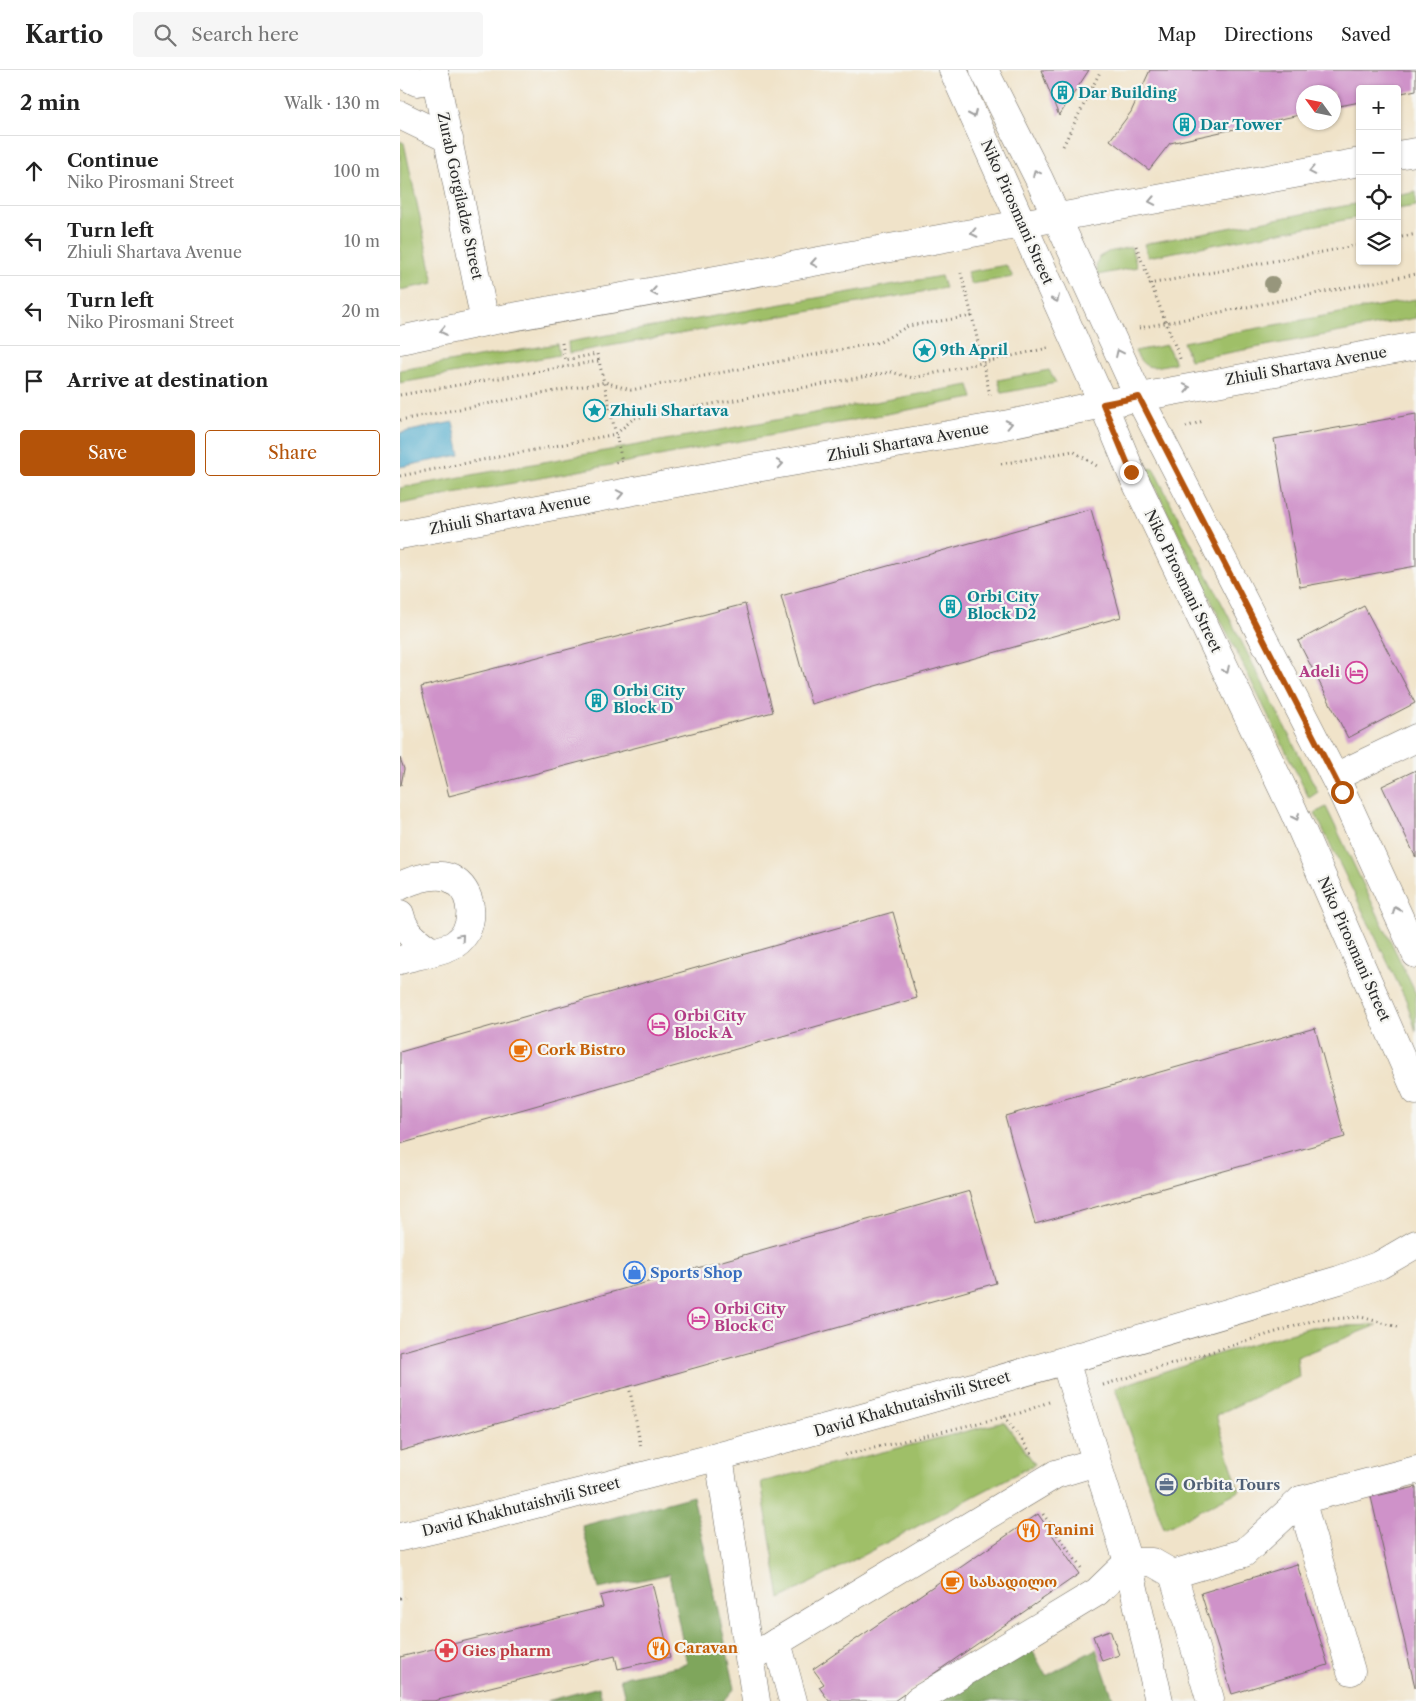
<!DOCTYPE html>
<meta charset="utf-8">
<style>
body{margin:0;font-family:"Libre Caslon Text","Noto Serif Georgian",serif;background:#f6f6f6;color:#222}
.controls{position:absolute;right:15px;top:15px;display:grid;overflow:hidden;border-radius:5px;box-shadow:0 1px 4px #0004}
.controls button{width:45px;height:45px;display:grid;place-items:center;padding:0;border:0;border-bottom:1px solid #e0e0e0;background:#fff;color:#222;font:25px sans-serif}
.compass{position:absolute;left:896px;top:15px;width:45px;height:45px;border-radius:50%;background:#fff;box-shadow:0 1px 4px #0004;rotate:303deg}
.stop{position:absolute;width:15px;height:15px;margin:-11px;border:4px solid #b45309;border-radius:50%;background:#fff}
.stop.end{background:#b45309;border-color:#fff;box-shadow:0 1px 5px #0008}
.list{margin:0;padding:0;list-style:none}
h2{display:flex;justify-content:space-between;align-items:center;height:65px;margin:0;padding:0 20px;font-size:21px}
h2 small{font-size:16px;font-weight:400;color:#767676}
.list li{display:grid;grid-template-columns:32px 1fr auto;gap:15px;align-items:center;box-sizing:border-box;height:70px;padding:0 20px;border-top:1px solid #e0e0e0}
.list b{display:block;font-size:19px;white-space:nowrap}
.list p{margin:0;font-size:16px;white-space:nowrap;color:#767676}
.list em{font-size:16px;font-style:normal;color:#767676}
.actions{display:flex;gap:10px;padding:15px 20px}
.actions a{flex:1;padding:11px 0;border:1px solid #b45309;border-radius:5px;text-align:center;font-size:18px;color:#b45309}
.actions .main{background:#b45309;color:#fff}
.icon{flex:none;width:28px;height:28px;fill:none;stroke:currentColor;stroke-width:2;stroke-linecap:round;stroke-linejoin:round}
.map{position:relative;flex:none;width:1016px;height:1631px;overflow:hidden}
header{display:flex;align-items:center;gap:30px;box-sizing:border-box;height:70px;padding:0 25px;background:#fff;border-bottom:1px solid #e0e0e0}
header strong{font-size:24px}
nav{display:flex;gap:28px;margin-inline-start:auto;font-size:18px}
.search{width:350px;height:45px;background:#f6f6f6;display:flex;align-items:center;gap:12px;box-sizing:border-box;padding:0 18px;border-radius:5px;color:#767676;font-size:19px}
main{display:flex}
aside{flex:1;background:#fff}
.map>svg:first-child{display:block}
</style>
<header>
<strong>Kartio</strong>
<div class="search"><svg class="icon" aria-label="search" viewBox="0 0 24 24"><circle cx="10" cy="10" r="6"/><path d="M15 15l6 6"/></svg>Search here</div>
<nav><a>Map</a><a>Directions</a><a>Saved</a></nav>
</header>
<main>
<aside>
<h2>2 min<small>Walk · 130 m</small></h2>
<ul class="list">
<li><svg class="icon" aria-label="ahead" viewBox="0 0 24 24"><path d="M12 20V5M6 11l6-6 6 6"/></svg><div><b>Continue</b><p>Niko Pirosmani Street</p></div><em>100 m</em></li>
<li><svg class="icon" aria-label="left" viewBox="0 0 24 24"><path d="M17 20v-9H6M10 6l-5 5 5 5"/></svg><div><b>Turn left</b><p>Zhiuli Shartava Avenue</p></div><em>10 m</em></li>
<li><svg class="icon" aria-label="left" viewBox="0 0 24 24"><path d="M17 20v-9H6M10 6l-5 5 5 5"/></svg><div><b>Turn left</b><p>Niko Pirosmani Street</p></div><em>20 m</em></li>
<li><svg class="icon" aria-label="arrive" viewBox="0 0 24 24"><path d="M6 21V4h12l-3 4 3 4H6"/></svg><div><b>Arrive at destination</b></div></li>
</ul>
<div class="actions"><a class="main">Save</a><a>Share</a></div>
</aside>
<div class="map">
<svg width="1016" height="1631" viewBox="0 0 1016 1631">
<rect width="100%" height="100%" fill="#f6f6f2"/>
<filter id="ink" filterUnits="userSpaceOnUse"><feTurbulence type="fractalNoise" baseFrequency=".02" numOctaves="2"/><feDisplacementMap in="SourceGraphic" scale="10" xChannelSelector="R" yChannelSelector="G"/><feConvolveMatrix kernelMatrix="1 2 1 2 8 2 1 2 1" color-interpolation-filters="sRGB"/></filter>
<filter id="wash" filterUnits="userSpaceOnUse"><feTurbulence type="fractalNoise" baseFrequency=".0096" numOctaves="4" result="noise"/><feDisplacementMap in="SourceGraphic" scale="20" xChannelSelector="R" yChannelSelector="G"/><feGaussianBlur stdDeviation="1.12" result="paint"/><feColorMatrix in="noise" values="0 0 0 0 0 0 0 0 0 0 0 0 0 0 0 0 0 1.4 0 .05"/><feComposite in="paint" operator="in"/></filter>
<g filter="url(#wash)">
<rect width="100%" height="100%" fill="#f0e3c9"/>
<g fill="#9fbf67" stroke="#657549">
<path d="M0 71 4 73 34 213 0 220Z"/>
<path d="M1016 122V136L997 139V126Z"/>
<path d="M960 133V147L748 187 744 174Z"/>
<path d="M731 177 737 197 698 205 696 196 699 187 708 182Z"/>
<path d="M606 195 613 207 571 214 567 202Z"/>
<path d="M541 206 545 218 169 283 168 272Z"/>
<path d="M1016 229V248L790 290 783 272Z"/>
<path d="M157 274 159 285 0 313V300Z"/>
<path d="M767 275 775 293C754 297 745 303 735 281Z"/>
<path d="M649 300 656 313 602 323 598 310Z"/>
<path d="M569 315 573 328 0 434V418Z"/>
<path d="M753 398 918 722 909 728 748 403V399Z"/>
<path d="M926 737 1016 924V961L1006 930 915 743Z"/>
<path d="M978 1255 897 1287 899 1307 816 1345 839 1421 764 1459 715 1318 804 1288 911 1257Z"/>
<path d="M604 1352 635 1394 380 1529 361 1412Z"/>
</g>
<g fill="#7fa65c" stroke="#556844">
<path d="M293 1426 335 1618 324 1631H226L220 1608 287 1594 269 1504 199 1519 182 1456Z"/>
<path d="M630 1576 646 1606 696 1579 714 1631H535Z"/>
<path d="M199 1617 202 1631H147Z"/>
</g>
<path fill="#4eaacc" stroke="#3c6a7c" d="M53 352 60 385 0 397V363Z"/>
<g id="blocks">
<g fill="#cf92c9">
<path d="M641 0H689L659 46Z"/>
<path d="M750 0H1016V20L997 24V19H960V32L934 37V22H904V44L770 73 749 100 710 70 731 42Z"/>
<path d="M1016 344V496L900 517 874 369Z"/>
<path d="M691 439 721 547 411 634 381 526Z"/>
<path d="M345 534 373 642 49 726 21 617Z"/>
<path d="M964 536 1015 633 948 668 898 571Z"/>
<path d="M0 688 4 699 1 715H0Z"/>
<path d="M1016 700V788L982 716Z"/>
<path d="M493 842 517 928 0 1074V982Z"/>
<path d="M915 958 945 1067 635 1154 605 1046Z"/>
<path d="M570 1121 596 1213 0 1381V1282Z"/>
<path d="M1016 1417V1617H1015L971 1427Z"/>
<path d="M638 1444 679 1504 494 1631H429L419 1617 424 1614 413 1599Z"/>
<path d="M897 1494 928 1595 832 1624 801 1523Z"/>
<path d="M252 1513 270 1587 218 1599 215 1586 34 1631H0V1587L203 1537 200 1526Z"/>
<path d="M710 1560 719 1585 702 1591 693 1566Z"/>
</g>
</g>
</g>
<g filter="url(#ink)">
<use href="#blocks" fill-opacity="0" stroke="#706b62" stroke-width="1"/>
<g fill="none" stroke-linecap="round" stroke-linejoin="round">
<defs>
<g id="minor">
<path d="M34 0 85 252"/>
<path d="M553 0 703 334 731 402 893 740 1016 1021"/>
<path d="M584 0 639 109 739 327 942 722 1016 884"/>
<path d="M0 3 17 12 36 9"/>
<path d="M0 45 49 69"/>
<path d="M935 707 1016 668"/>
<path d="M0 816C14 809 41 800 55 811 75 825 76 860 55 874 44 881 14 886 0 890"/>
<path d="M0 844C4 862 16 871 31 881"/>
<path d="M665 1291 728 1492H752L773 1504 844 1483 901 1430 1016 1400"/>
<path d="M319 1387 356 1631"/>
<path d="M901 1430 951 1601"/>
<path d="M0 1467C83 1449 164 1426 247 1405 479 1346 709 1278 939 1210L980 1195 1016 1174"/>
<path d="M728 1492 759 1631"/>
<path d="M773 1504 810 1629"/>
<path d="M377 1572 393 1631"/>
<path d="M349 1589 656 1404 696 1392"/>
<path d="M517 1631 697 1522 728 1492"/>
</g>
<g id="major">
<path d="M997 85 1016 82"/>
<path d="M0 270 85 252 960 92"/>
<path d="M0 465 356 398 595 357 703 334 1016 276"/>
</g>
</defs>
<use href="#minor" stroke="#706b62" stroke-width="29"/>
<use href="#major" stroke="#706b62" stroke-width="29"/>
<g stroke="#706b62" stroke-width="3" stroke-dasharray="1 4" stroke-linecap="butt">
<path d="M663 76 701 0"/>
<path d="M997 168 1016 164"/>
<path d="M736 176 781 291"/>
<path d="M749 214 960 175"/>
<path d="M572 246 590 325"/>
<path d="M739 258 1016 204"/>
<path d="M162 273 165 290 197 284 199 291"/>
<path d="M0 325 199 291 222 391 215 393"/>
<path d="M0 350 205 312 231 320 480 272 508 256 572 246 561 203"/>
<path d="M786 357 803 351"/>
<path d="M601 394 673 381 697 396"/>
<path d="M0 406 216 364 234 348 491 302 513 308 648 278"/>
<path d="M703 1315 915 1250 961 1247 998 1257"/>
<path d="M229 1316 241 1377"/>
<path d="M604 1346 632 1384"/>
<path d="M445 1385 620 1343 649 1332"/>
<path d="M643 1444 681 1498"/>
<path d="M0 1528 5 1527"/>
</g>
<use href="#minor" stroke="#fff" stroke-width="28"/>
<use href="#major" stroke="#fff" stroke-width="28"/>
</g>
<circle fill="#97967c" cx="872" cy="214" r="8"/>
<defs><path id="oneway-chevron" d="M-2-3.5L2.5 0L-2 3.5" fill="none" stroke-width="1.6" stroke-linecap="round" stroke-linejoin="round" transform="scale(1.25)"/></defs>
<g stroke="#a0a0a0">
<use href="#oneway-chevron" transform="translate(573 44) rotate(66)"/>
<use href="#oneway-chevron" transform="translate(912 101) rotate(169)"/>
<use href="#oneway-chevron" transform="translate(636 103) rotate(-116)"/>
<use href="#oneway-chevron" transform="translate(752 131) rotate(169)"/>
<use href="#oneway-chevron" transform="translate(574 163) rotate(168)"/>
<use href="#oneway-chevron" transform="translate(414 193) rotate(170)"/>
<use href="#oneway-chevron" transform="translate(254 222) rotate(170)"/>
<use href="#oneway-chevron" transform="translate(656 229) rotate(66)"/>
<use href="#oneway-chevron" transform="translate(43 261) rotate(168)"/>
<use href="#oneway-chevron" transform="translate(719 283) rotate(-115)"/>
<use href="#oneway-chevron" transform="translate(787 318) rotate(-11)"/>
<use href="#oneway-chevron" transform="translate(609 354) rotate(-12)"/>
<use href="#oneway-chevron" transform="translate(380 394) rotate(-9)"/>
<use href="#oneway-chevron" transform="translate(220 424) rotate(-11)"/>
<use href="#oneway-chevron" transform="translate(826 600) rotate(64)"/>
<use href="#oneway-chevron" transform="translate(896 747) rotate(66)"/>
<use href="#oneway-chevron" transform="translate(996 840) rotate(-114)"/>
<use href="#oneway-chevron" transform="translate(61 867) rotate(-49)"/>
</g>
</g>
<g fill="none" stroke-linecap="round" stroke-linejoin="round" filter="url(#ink)">
<path stroke="#b45309" stroke-width="6" d="M731 402 703 334 739 327 942 722"/>
</g>
<defs>
<symbol id="building-ring" viewBox="-11 -11 22 22"><circle r="9.5" fill="#f6f6f2" stroke="#0f9aa8" stroke-width="1.5"/><path d="M-4-6H4V6H1V3H-1V6H-4ZM-2.5-4.3h1.7v1.8h-1.7ZM.8-4.3h1.7v1.8H.8ZM-2.5-1h1.7V.8h-1.7ZM.8-1h1.7V.8H.8Z" fill="#0f9aa8"/></symbol>
<symbol id="sight-ring" viewBox="-11 -11 22 22"><circle r="9.5" fill="#f6f6f2" stroke="#0f9aa8" stroke-width="1.5"/><path d="M0-6L1.8-2.2L6-1.7L2.9 1.2L3.7 5.4L0 3.3L-3.7 5.4L-2.9 1.2L-6-1.7L-1.8-2.2Z" fill="#0f9aa8"/></symbol>
<symbol id="hotel-ring" viewBox="-11 -11 22 22"><circle r="9.5" fill="#f6f6f2" stroke="#d1479c" stroke-width="1.5"/><path d="M-6-4.5h1.5V1H6V5H4.5V3h-9V5H-6ZM-4 0a1.8 1.8 0 1 1 3.6 0ZM.5 0V-2.5h3Q6-2.5 6 0Z" fill="#d1479c"/></symbol>
<symbol id="cafe-ring" viewBox="-11 -11 22 22"><circle r="9.5" fill="#f6f6f2" stroke="#e8710a" stroke-width="1.5"/><path d="M-5.5-4.5H6V0H3Q3 3.5 0 3.5H-2.5Q-5.5 3.5-5.5 0ZM3-3.2v2h1.7v-2ZM-6 4.5H4V6H-6Z" fill="#e8710a"/></symbol>
<symbol id="shop-ring" viewBox="-11 -11 22 22"><circle r="9.5" fill="#f6f6f2" stroke="#3f7fe0" stroke-width="1.5"/><path d="M-5-2.5h2.3a2.7 3.5 0 0 1 5.4 0H5L5.5 6h-11ZM-1.5-2.5h3a1.5 2.3 0 0 0-3 0Z" fill="#3f7fe0"/></symbol>
<symbol id="office-ring" viewBox="-11 -11 22 22"><circle r="9.5" fill="#f6f6f2" stroke="#5c6f8a" stroke-width="1.5"/><path d="M-6-3h4V-5.5h4V-3h4V5H-6ZM-1-4.5V-3h2v-1.5ZM-6 0V1H6V0Z" fill="#5c6f8a"/></symbol>
<symbol id="restaurant-ring" viewBox="-11 -11 22 22"><circle r="9.5" fill="#f6f6f2" stroke="#e8710a" stroke-width="1.5"/><path d="M-5-6h1v4h1v-4h1v4h1v-4h1v5L-1.5 .5V6h-2V.5L-5-1ZM5-6V6H3V1.5H1.5Q1.5-4 5-6Z" fill="#e8710a"/></symbol>
<symbol id="pharmacy-ring" viewBox="-11 -11 22 22"><circle r="9.5" fill="#f6f6f2" stroke="#e0444e" stroke-width="1.5"/><path d="M-2-6h4v4h4v4h-4v4h-4v-4h-4v-4h4Z" fill="#e0444e"/></symbol>
</defs>
<g fill-rule="evenodd">
<use href="#building-ring" x="650" y="10" width="25" height="25"/>
<use href="#building-ring" x="772" y="42" width="25" height="25"/>
<use href="#sight-ring" x="512" y="268" width="25" height="25"/>
<use href="#sight-ring" x="182" y="328" width="25" height="25"/>
<use href="#building-ring" x="538" y="524" width="25" height="25"/>
<use href="#hotel-ring" x="944" y="590" width="25" height="25"/>
<use href="#building-ring" x="184" y="618" width="25" height="25"/>
<use href="#hotel-ring" x="246" y="942" width="25" height="25"/>
<use href="#cafe-ring" x="108" y="968" width="25" height="25"/>
<use href="#shop-ring" x="222" y="1190" width="25" height="25"/>
<use href="#hotel-ring" x="286" y="1236" width="25" height="25"/>
<use href="#office-ring" x="754" y="1402" width="25" height="25"/>
<use href="#restaurant-ring" x="616" y="1448" width="25" height="25"/>
<use href="#cafe-ring" x="540" y="1500" width="25" height="25"/>
<use href="#restaurant-ring" x="246" y="1566" width="25" height="25"/>
<use href="#pharmacy-ring" x="34" y="1568" width="25" height="25"/>
</g>
<g text-anchor="middle" stroke-width="4.5" stroke-linejoin="round" paint-order="stroke">
<g font-size="15" font-weight="bold" fill="#0d838f" stroke="#f6f6f2" text-anchor="start">
<text x="678" y="28">Dar Building</text>
<text x="800" y="60">Dar Tower</text>
<text x="540" y="285">9th April</text>
<text x="210" y="346">Zhiuli Shartava</text>
<text x="567" y="532">Orbi City<tspan x="567" dy="17">Block D2</tspan></text>
<text x="213" y="626">Orbi City<tspan x="213" dy="17">Block D</tspan></text>
</g>
<g font-size="15" fill="#2b2b2b" stroke="#f6f6f2">
<text transform="translate(60 126) rotate(78)" y="5">Zurab Gorgiladze Street</text>
<text transform="translate(617 142) rotate(66)" y="5">Niko Pirosmani Street</text>
<text transform="translate(906 296) rotate(-10)" y="5">Zhiuli Shartava Avenue</text>
<text transform="translate(508 372) rotate(-10)" y="5">Zhiuli Shartava Avenue</text>
<text transform="translate(110 444) rotate(-11)" y="5">Zhiuli Shartava Avenue</text>
<text transform="translate(783 511) rotate(64)" y="5">Niko Pirosmani Street</text>
<text transform="translate(954 879) rotate(66)" y="5">Niko Pirosmani Street</text>
<text transform="translate(512 1334) rotate(-16)" y="5">David Khakhutaishvili Street</text>
<text transform="translate(121 1437) rotate(-14)" y="5">David Khakhutaishvili Street</text>
</g>
<g font-size="15" font-weight="bold" fill="#b23c85" stroke="#f6f6f2" text-anchor="start">
<text x="940" y="607" text-anchor="end">Adeli</text>
<text x="274" y="951">Orbi City<tspan x="274" dy="17">Block A</tspan></text>
<text x="314" y="1244">Orbi City<tspan x="314" dy="17">Block C</tspan></text>
</g>
<g font-size="15" font-weight="bold" fill="#c56008" stroke="#f6f6f2" text-anchor="start">
<text x="137" y="985">Cork Bistro</text>
<text x="644" y="1465">Tanini</text>
<text x="569" y="1517">სასადილო</text>
<text x="274" y="1583">Caravan</text>
</g>
<g font-size="15" font-weight="bold" fill="#366cbe" stroke="#f6f6f2" text-anchor="start">
<text x="250" y="1208">Sports Shop</text>
</g>
<g font-size="15" font-weight="bold" fill="#4e5e75" stroke="#f6f6f2" text-anchor="start">
<text x="783" y="1420">Orbita Tours</text>
</g>
<g font-size="15" font-weight="bold" fill="#be3a42" stroke="#f6f6f2" text-anchor="start">
<text x="62" y="1586">Gies pharm</text>
</g>
</g>
</svg>
<div class="controls">
<button>+</button>
<button>−</button>
<button><svg class="icon" aria-label="locate" viewBox="0 0 24 24"><circle cx="12" cy="12" r="6"/><path d="M12 2v4M12 18v4M2 12h4M18 12h4"/></svg></button>
<button><svg class="icon" aria-label="layers" viewBox="0 0 24 24"><path d="M12 4l9 5-9 5-9-5zM3 14l9 5 9-5"/></svg></button>
</div>
<svg class="compass" viewBox="-18 -18 36 36"><path d="M0-13l5 13h-10z" fill="#e53935"/><path d="M0 13l5-13h-10z" fill="#767676"/></svg>
<div class="stop" style="left:942px;top:722px"></div>
<div class="stop end" style="left:731px;top:402px"></div>
</div>
</main>
